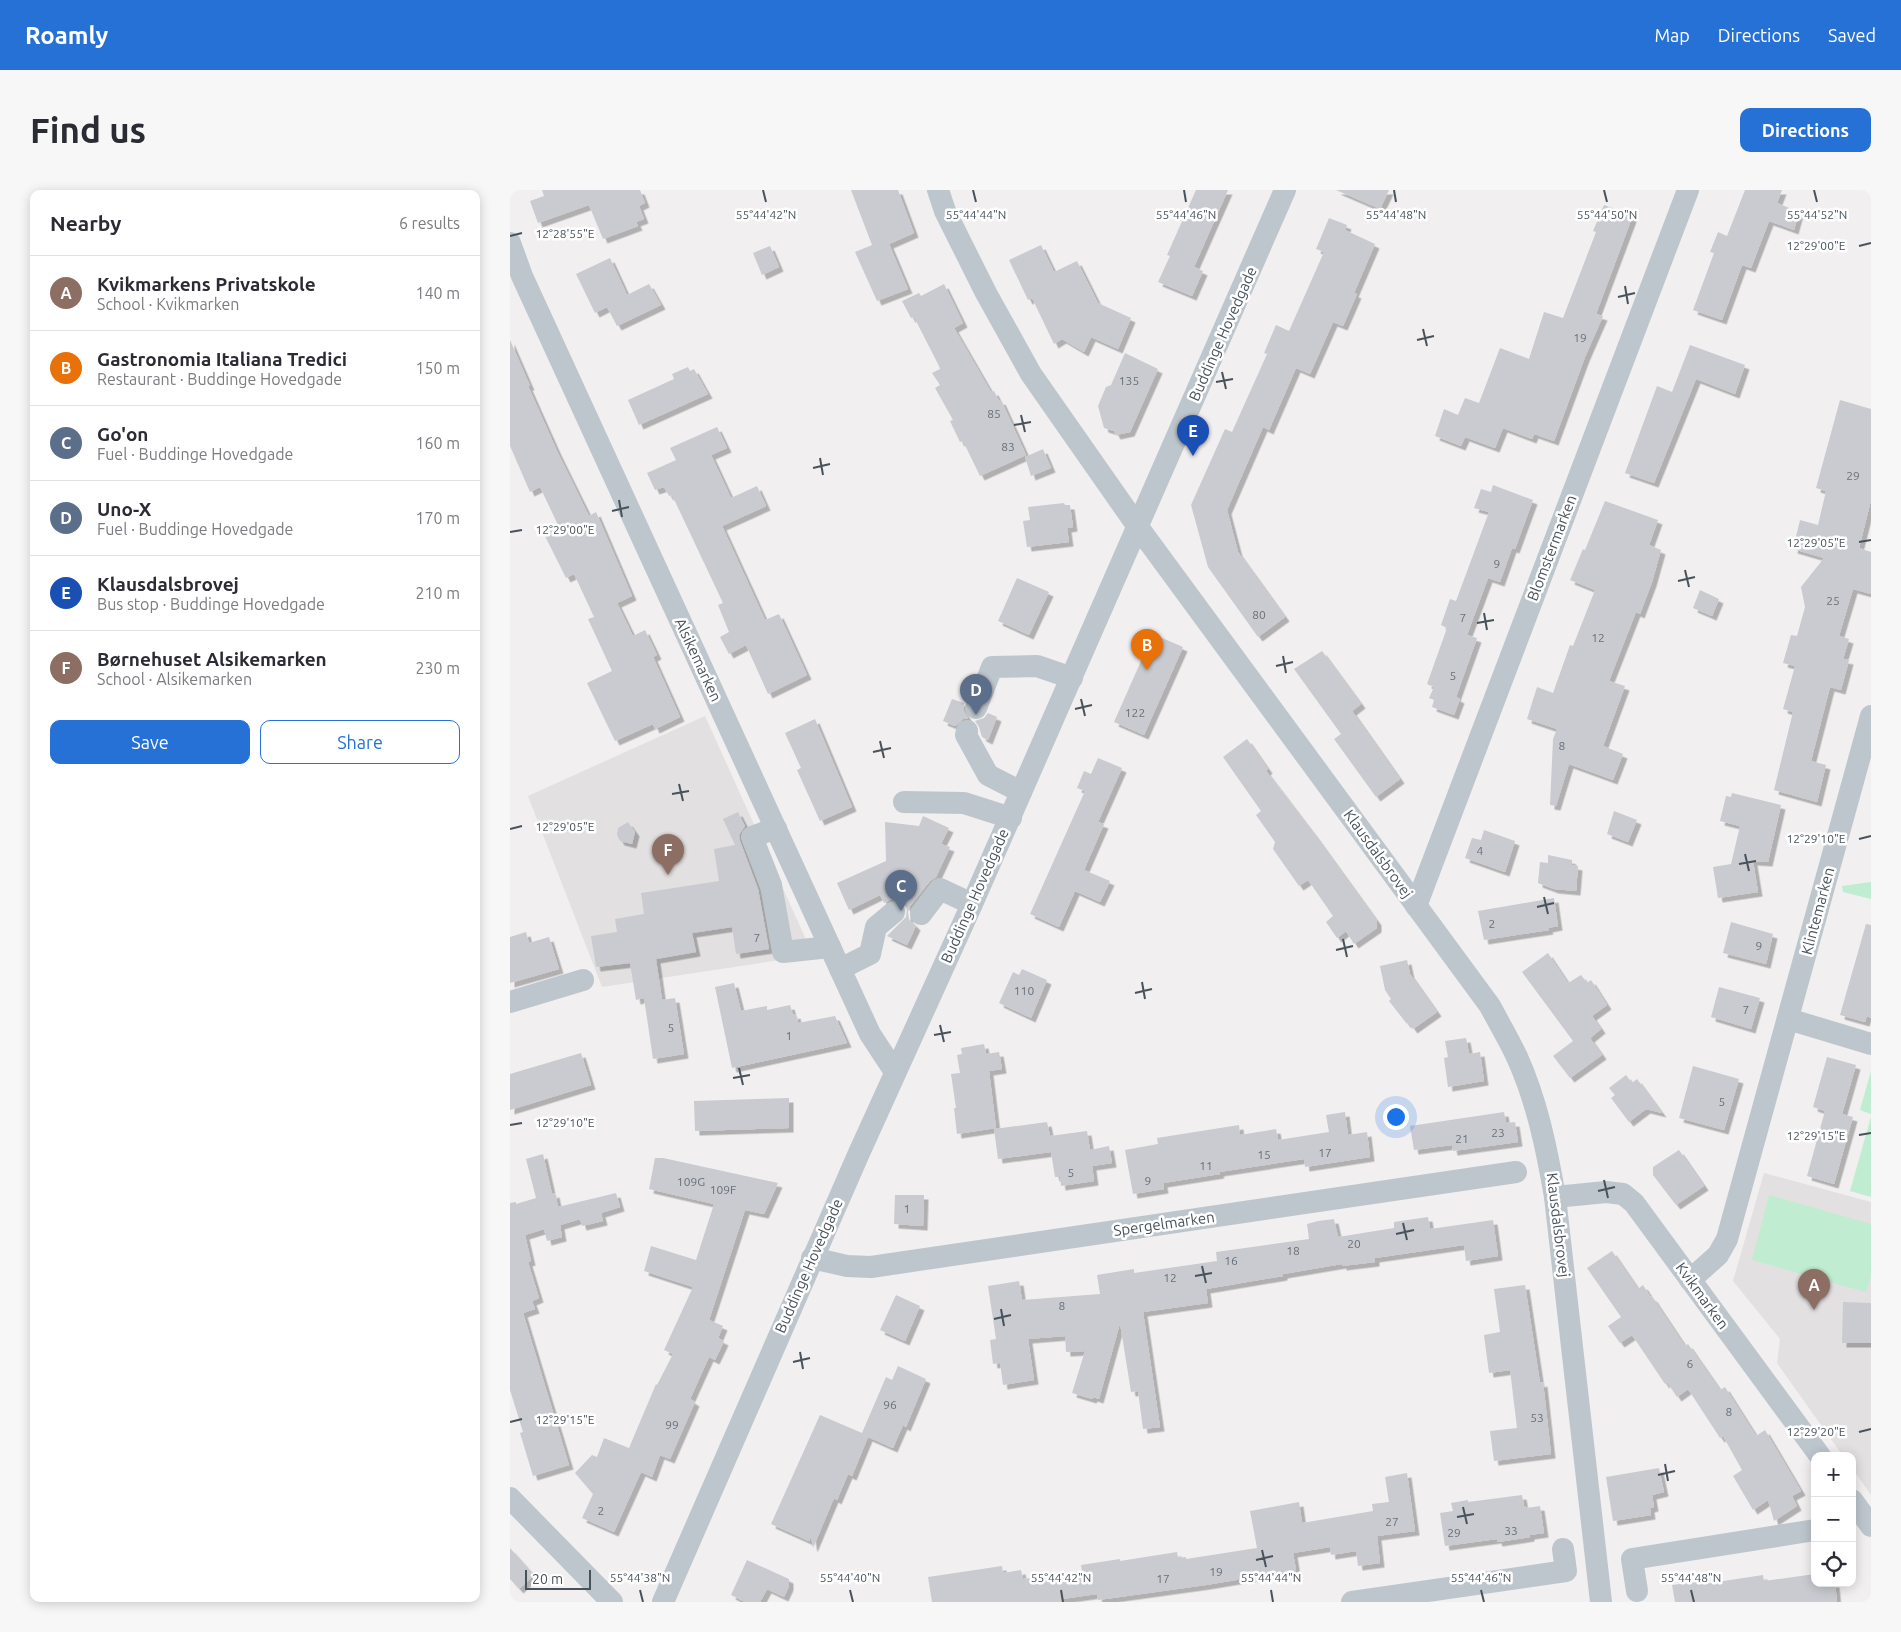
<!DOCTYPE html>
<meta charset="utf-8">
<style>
body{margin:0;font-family:Ubuntu,sans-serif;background:#f7f7f7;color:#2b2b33}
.controls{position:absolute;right:15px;bottom:15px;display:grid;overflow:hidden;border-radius:10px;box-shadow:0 2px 12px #0003}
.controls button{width:45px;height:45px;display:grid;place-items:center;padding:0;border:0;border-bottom:1px solid #e1e1e2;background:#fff;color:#2b2b33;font:25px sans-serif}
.scale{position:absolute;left:15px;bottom:12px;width:66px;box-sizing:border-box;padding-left:5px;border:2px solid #48525b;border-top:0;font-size:14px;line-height:18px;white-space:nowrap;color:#48525b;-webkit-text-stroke:4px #fff;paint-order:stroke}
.you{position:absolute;left:885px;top:926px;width:18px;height:18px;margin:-12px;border:4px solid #fff;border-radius:50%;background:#1a73e8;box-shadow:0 0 0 8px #1a73e833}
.badge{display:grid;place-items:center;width:32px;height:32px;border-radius:50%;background:#2571d5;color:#fff;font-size:16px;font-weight:700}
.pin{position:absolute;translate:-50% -41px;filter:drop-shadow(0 1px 2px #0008)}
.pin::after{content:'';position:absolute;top:26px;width:18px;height:15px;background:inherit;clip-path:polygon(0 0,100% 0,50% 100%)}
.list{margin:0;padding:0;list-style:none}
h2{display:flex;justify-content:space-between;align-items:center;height:65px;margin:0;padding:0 20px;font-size:21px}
h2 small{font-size:16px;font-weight:400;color:#7c7c81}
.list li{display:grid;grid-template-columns:32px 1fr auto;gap:15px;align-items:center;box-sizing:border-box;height:75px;padding:0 20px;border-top:1px solid #e1e1e2}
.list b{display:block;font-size:19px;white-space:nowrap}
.list p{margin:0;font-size:16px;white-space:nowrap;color:#7c7c81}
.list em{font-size:16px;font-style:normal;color:#7c7c81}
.actions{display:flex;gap:10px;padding:15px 20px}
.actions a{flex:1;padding:11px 0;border:1px solid #2571d5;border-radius:10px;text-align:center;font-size:18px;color:#2571d5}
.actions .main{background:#2571d5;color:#fff}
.icon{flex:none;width:28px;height:28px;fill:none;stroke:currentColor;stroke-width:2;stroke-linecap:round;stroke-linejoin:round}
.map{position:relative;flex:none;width:1361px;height:1412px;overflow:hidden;border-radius:10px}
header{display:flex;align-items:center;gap:30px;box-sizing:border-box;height:70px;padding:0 25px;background:#2571d5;color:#fff}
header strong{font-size:24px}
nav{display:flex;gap:28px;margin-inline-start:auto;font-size:18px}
.intro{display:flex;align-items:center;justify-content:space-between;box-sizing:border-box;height:120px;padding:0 30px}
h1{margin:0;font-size:35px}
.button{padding:12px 22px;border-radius:10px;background:#2571d5;color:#fff;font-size:18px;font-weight:700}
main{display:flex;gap:30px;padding:0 30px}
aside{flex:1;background:#fff;border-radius:10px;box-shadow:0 2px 12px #0003}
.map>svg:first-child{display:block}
</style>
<header>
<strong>Roamly</strong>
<nav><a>Map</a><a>Directions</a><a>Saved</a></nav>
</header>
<div class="intro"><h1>Find us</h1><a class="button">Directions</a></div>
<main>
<aside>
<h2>Nearby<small>6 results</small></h2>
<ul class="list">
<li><span class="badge" style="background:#8d6e63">A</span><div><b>Kvikmarkens Privatskole</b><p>School · Kvikmarken</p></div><em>140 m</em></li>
<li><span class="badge" style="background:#e8710a">B</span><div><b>Gastronomia Italiana Tredici</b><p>Restaurant · Buddinge Hovedgade</p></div><em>150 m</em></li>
<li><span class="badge" style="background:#5c6f8a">C</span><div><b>Go'on</b><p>Fuel · Buddinge Hovedgade</p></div><em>160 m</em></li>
<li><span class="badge" style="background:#5c6f8a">D</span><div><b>Uno-X</b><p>Fuel · Buddinge Hovedgade</p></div><em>170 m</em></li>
<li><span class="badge" style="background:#1a4fb4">E</span><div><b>Klausdalsbrovej</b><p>Bus stop · Buddinge Hovedgade</p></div><em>210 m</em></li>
<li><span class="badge" style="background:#8d6e63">F</span><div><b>Børnehuset Alsikemarken</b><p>School · Alsikemarken</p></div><em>230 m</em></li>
</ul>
<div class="actions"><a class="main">Save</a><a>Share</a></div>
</aside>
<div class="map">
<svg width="1361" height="1412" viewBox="0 0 1361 1412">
<defs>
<filter id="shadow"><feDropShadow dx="4.5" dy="4.5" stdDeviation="0" flood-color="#0004"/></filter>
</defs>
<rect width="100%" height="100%" fill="#f1efef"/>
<g fill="#e2e0e0">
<path d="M195 526 303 765 92 797 18 606Z"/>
<path d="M1254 983 1361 1012V1305L1342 1278V1266H1333L1267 1173 1270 1149 1223 1091Z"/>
</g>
<g fill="#c0ecd1">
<path d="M1361 692V709L1333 702 1332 696Z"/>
<path d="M1361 881V924L1350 920Z"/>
<path d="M1361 927V1007L1340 1001Z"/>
<path d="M1259 1005 1361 1034V1086L1356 1102 1242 1070Z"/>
</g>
<g fill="#c9cbd1" filter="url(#shadow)">
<path d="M32 0H130L135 13 129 16 134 29 126 32 128 36 93 49 79 15 28 33 20 11 34 6Z"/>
<path d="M341 0H388L404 43 379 54 398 99 367 111 345 62 362 55Z"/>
<path d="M686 0H718L684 77 693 81 682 106 648 92 660 66 657 65Z"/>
<path d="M826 0H879L870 19Z"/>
<path d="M1235 0H1272L1267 13 1289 22 1284 40 1259 31 1241 78 1232 75 1212 130 1183 120 1204 63 1200 62 1208 42 1217 46Z"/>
<path d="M1094 15 1123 25 1086 124 1093 126 1075 167 1044 251 1024 244 1022 249 993 238 985 258 955 247 951 256 925 246 934 219 948 225 955 208 969 213 990 158 1019 169 1034 122 1053 128 1086 42 1083 41Z"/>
<path d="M819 28 837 35 835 40 865 54 844 103 847 104 833 136 823 132 800 184 786 178 759 240 753 237 717 320 728 362 775 427 748 447 698 377 681 315 715 239 722 242 757 164 754 163 766 135 779 141 814 62 806 59Z"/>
<path d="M531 55 544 82 567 71 588 113 621 128 608 159 581 147 574 162 552 149 544 154 522 108 518 110 499 70Z"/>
<path d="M260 56 269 77 252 85 243 63Z"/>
<path d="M100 68 117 105 139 94 151 115 107 136 97 117 85 123 66 84Z"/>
<path d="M434 94 453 133 444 138 481 202 484 201 489 211 491 210 516 265 470 286 453 251 450 252 440 231 443 230 425 198 430 195 422 183 430 179 429 176 404 127 401 128 392 111 409 103 411 106Z"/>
<path d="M0 150 20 196H18L47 261 79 326 86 322 122 406 107 413 123 446 135 440 147 465 143 467 170 527 145 539 143 534 105 551 77 493 102 481 78 429 84 427 64 384 56 388 34 344 49 337 30 297 20 302 0 256Z"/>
<path d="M1180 155 1235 175 1225 204 1186 189 1144 293 1115 283 1147 196 1162 202Z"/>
<path d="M615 163 648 179 620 242 606 245 604 241 594 238 588 216 596 197 601 195Z"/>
<path d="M178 177 180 181 184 179 198 204 129 235 118 210 164 189 162 184Z"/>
<path d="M1330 210 1361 219V310L1349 358 1361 362V404L1343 399 1329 446 1339 449 1333 469 1339 470 1331 500 1320 497 1301 571 1316 575 1307 612 1264 600 1283 522 1273 519 1285 476 1273 473 1281 445 1287 446 1295 417 1291 397 1314 368 1283 359 1290 330 1308 335 1316 301 1306 298Z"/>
<path d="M207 237 217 258 201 265 221 308 247 296 256 316 212 336 255 430 269 424 297 485 258 504 236 455 219 464 210 447 219 442 208 415 213 413 162 305 159 306 154 297 145 300 137 283 166 270 160 258Z"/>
<path d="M533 259 541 278 521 286 515 267Z"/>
<path d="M983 295 1023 310 1005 359 1002 358 990 392 978 388 957 445 967 448 946 507 950 509 944 525 922 517 924 510 919 508 924 497 917 494 937 438 931 435 940 409 946 411 979 322 964 318 971 299 981 302Z"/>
<path d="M1095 311 1148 330 1139 355 1151 360 1142 392 1130 424 1126 422 1099 491 1115 496 1093 556 1113 564 1103 590 1059 574 1046 616 1040 615 1043 549 1047 539 1017 529 1027 497 1043 503 1060 455 1063 456 1085 400 1060 390 1073 359 1075 360Z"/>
<path d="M554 313 555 315H560L563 337 557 338 559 352 517 357 513 331 520 330 518 317Z"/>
<path d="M507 388 539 402 519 445 488 431Z"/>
<path d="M1190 400 1209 409 1202 426 1183 418Z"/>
<path d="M643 444 673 457 634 545 604 532Z"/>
<path d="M812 461 851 514 842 521 890 589 866 607 824 549 831 544 784 479Z"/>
<path d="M442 509 454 513 453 520 458 528 453 529 445 536 433 531Z"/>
<path d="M478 523 487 527 478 550 472 547 469 537 465 531 474 528Z"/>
<path d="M305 529 342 617 310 631 287 580 291 578 275 543Z"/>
<path d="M737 549 758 579 756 581 804 644 867 731V738L844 754 836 741 827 748 816 732 823 726 798 690 789 696 763 659 765 652 746 625 751 621 713 567Z"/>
<path d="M588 568 612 578 588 632 594 634 574 680 600 691 590 712 565 701 549 737 520 724 575 601 567 598 574 581 581 584Z"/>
<path d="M1222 603 1271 615 1258 672 1243 671 1248 702 1208 708 1203 677 1221 674 1230 636 1210 631 1216 606 1221 607Z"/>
<path d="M1104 621 1127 630 1118 652 1097 644Z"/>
<path d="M228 622 235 636 229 645 230 651 248 699 259 759 226 764 222 737 182 743 186 762 146 769 152 810 165 808 174 864 143 869 134 808 126 810 120 773 86 777 81 746 107 742 105 729 134 724 131 703 209 691 204 659 225 655 213 629Z"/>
<path d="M413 626 439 638 431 654 440 657 426 687 420 691 400 716 398 722 399 729 406 736 397 755 377 746 396 727 397 719 394 713 388 710 382 709 374 713 370 705 339 720 327 693 376 671 375 632 409 636Z"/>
<path d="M118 632 125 642 122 654 110 651 107 645 108 638Z"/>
<path d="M974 640 1005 651 995 682 955 668 962 648 971 650Z"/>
<path d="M1038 665 1062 670V675L1068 676 1066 701 1044 699 1028 693 1030 672 1038 673Z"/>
<path d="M1044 708 1048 736 1038 738 1039 740 974 750 968 721Z"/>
<path d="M1221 732 1263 744 1256 774 1213 763Z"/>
<path d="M1356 734 1361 735V828L1357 826 1355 832 1330 825Z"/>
<path d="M16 742 19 753 39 747 49 779 0 793V747Z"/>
<path d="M1038 763 1058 793 1071 785 1077 793 1081 790 1097 815 1082 826 1091 839 1080 848 1092 865 1060 888 1043 866 1063 851 1012 782Z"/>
<path d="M897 770 900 784 927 822 903 839 898 832 897 834 879 811 881 809 875 800 870 776Z"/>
<path d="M512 779 537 790 521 828 489 813 503 782 509 785Z"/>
<path d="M224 793 231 821 257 816V820L280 815 283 825 286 824 288 833 325 826 337 853 222 878 205 797Z"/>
<path d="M1209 797 1250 808 1241 839 1201 827Z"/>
<path d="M956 848 959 864 970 862 974 891 938 897 934 868 938 867 935 851Z"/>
<path d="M474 854 476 864 489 862 492 879 479 881 486 938 447 944 444 918H446L441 884 450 883 447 865 452 864 451 858Z"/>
<path d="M71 863 81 895 0 920V884Z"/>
<path d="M1317 867 1346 875 1332 924 1343 927 1324 994 1297 986 1315 921 1303 917Z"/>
<path d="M1183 876 1229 889 1214 940 1169 928Z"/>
<path d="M1116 885 1122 893 1127 889 1152 923 1136 919 1119 932 1101 908 1105 905 1099 898Z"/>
<path d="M279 908V938L185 941 184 911Z"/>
<path d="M835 922 838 945 857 942 860 967 795 977 794 969 709 982 710 984 653 993 654 999 623 1004 615 960 648 954 647 948 729 935 730 945 766 939 768 950 819 942 816 925Z"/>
<path d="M994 922 996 933 1005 932 1008 952 943 961 942 955 904 960 900 936Z"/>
<path d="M537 932 540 946 577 941 580 960 599 956 602 973 582 976 584 991 551 996 550 987H545L541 962 488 969 484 939Z"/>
<path d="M1169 960 1194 996 1166 1015 1143 985V977Z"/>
<path d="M33 964 42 1004 45 1003 48 1017 106 1003 110 1017 91 1023 93 1031 72 1036 70 1029 50 1035 52 1047 37 1051 34 1039 15 1045 21 1071 18 1072 29 1108 22 1111 25 1119 13 1123 59 1275 23 1286 10 1243 13 1242 0 1200V1013L6 1012V1014L26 1008 16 969Z"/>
<path d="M145 968H153L268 993 254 1024 235 1020 199 1130 213 1136 208 1148 214 1151 205 1170 199 1167 180 1209 185 1212 160 1269 150 1265 142 1287 131 1282 104 1342 72 1328 83 1304 65 1283 82 1265 87 1267 94 1248 119 1258 146 1194 147 1195 163 1164 154 1160 183 1097 134 1081 141 1056 186 1070 204 1014 139 999Z"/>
<path d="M385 1005H414L413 1036 384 1034Z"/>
<path d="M918 1027 920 1039 983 1030 988 1066 956 1071 954 1055 865 1068V1072L832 1076V1074L773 1084V1086L696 1099 698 1113 633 1122 650 1237 633 1239 628 1201 621 1202 610 1133 589 1209 583 1207 582 1209 562 1203 575 1161 556 1162 555 1146 518 1149 524 1190 493 1195 490 1173 483 1174 480 1150 486 1149 478 1096 509 1091 512 1110 590 1104 587 1085 624 1079V1083L707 1071 706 1062 799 1049 797 1034 808 1031 824 1029 828 1047 884 1038V1032Z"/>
<path d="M1102 1061 1128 1099 1133 1095 1140 1106 1143 1108 1175 1156 1178 1154 1210 1200 1215 1197 1246 1246 1255 1240 1291 1301 1282 1306 1287 1316 1264 1331 1258 1310 1243 1320 1223 1286 1232 1280 1213 1246 1210 1248 1178 1199 1167 1207 1157 1192 1155 1194 1122 1145 1110 1153 1098 1136 1111 1127 1077 1078Z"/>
<path d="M1015 1095 1030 1193 1033 1192 1041 1264 984 1271 980 1241 1007 1238 1000 1180 979 1183 974 1145 990 1142 984 1099Z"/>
<path d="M386 1105 410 1116 395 1151 370 1140Z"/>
<path d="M1333 1112 1361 1113V1153H1332Z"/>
<path d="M388 1176 416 1189 396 1237 393 1235 383 1258 358 1247 342 1286 338 1284 327 1310 324 1308 303 1358 301 1346 299 1351 261 1334 310 1225 352 1243 376 1187 382 1190Z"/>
<path d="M1149 1278 1154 1302 1142 1305 1144 1317 1140 1318 1141 1325 1103 1331 1096 1287Z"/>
<path d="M897 1283 905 1341 867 1346 870 1373 848 1376 846 1361 821 1365 820 1357 783 1363 786 1380 696 1395 588 1410 587 1404 552 1409 553 1412H422L418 1387 492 1376 493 1383 511 1380 513 1389 572 1381 571 1375 610 1369V1371L667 1362 668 1368 676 1367V1369L747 1358 740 1321 789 1312 792 1333 863 1321 862 1314 879 1312 875 1287Z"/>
<path d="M1012 1305 1014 1316H1016V1318L1030 1316 1034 1343 1020 1345V1347L988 1352 987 1349 935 1356 930 1323 943 1321 941 1313 958 1310V1312Z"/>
<path d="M0 1358 24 1385 9 1399 0 1389Z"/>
<path d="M237 1370 279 1389V1396L274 1407 257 1399 250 1412H235L221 1405Z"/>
<path d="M1305 1384V1393H1325L1327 1412H1165L1162 1395 1194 1391V1394L1253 1385 1254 1391Z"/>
</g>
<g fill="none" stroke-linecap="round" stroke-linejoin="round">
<g stroke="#bec6cd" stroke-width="22">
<path d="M428 0 435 21 476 103 521 184 628 337 980 816C989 833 999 850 1007 867 1027 911 1037 960 1045 1007L1091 1412"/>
<path d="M0 53 12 86 360 844 385 882"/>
<path d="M466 518 482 477 527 476 562 488"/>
<path d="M457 541 456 545 478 585 511 602"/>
<path d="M394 612 454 613 501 628"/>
<path d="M266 638 242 647 261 695 273 762 320 757"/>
<path d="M906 716 1178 0"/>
<path d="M411 724 430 699 462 714"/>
<path d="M330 779 360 764 366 737 384 722"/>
<path d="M0 812 73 790"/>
<path d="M1278 829 1361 854"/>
<path d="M1045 1007 1096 1002 1113 1004 1124 1013 1310 1266"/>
<path d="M302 1068 337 1076 361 1077 1006 982"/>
<path d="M1180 1090 1208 1065 1217 1049 1361 526"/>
<path d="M0 1308 102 1412"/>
<path d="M1342 1310 1361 1336"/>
<path d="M1127 1401 1122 1369 1305 1340"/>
<path d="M153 1412 349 963 462 714 775 0"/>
<path d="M842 1412 1056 1381 1053 1359"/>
</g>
</g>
<path fill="none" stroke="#48525b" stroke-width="2" d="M253 0 256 12M463 0 466 12M674 0 676 12M884 0 886 12M1094 0 1097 12M1304 0 1307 12M0 46 12 43M1349 56 1361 53M1115 96 1118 114M1108 107 1125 103M913 139 917 156M907 150 924 146M712 182 716 199M706 192 723 189M511 225 515 242M504 235 521 232M310 268 313 285M303 278 320 274M109 310 112 327M102 321 119 317M0 342 12 340M1349 352 1361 350M1175 380 1179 397M1168 391 1185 387M974 423 977 440M967 433 984 430M773 466 776 483M766 476 783 472M571 509 575 526M565 519 582 515M370 551 374 568M363 562 381 558M169 594 173 611M162 604 179 601M0 639 12 636M1349 649 1361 646M1235 664 1239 681M1229 674 1246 671M1034 707 1038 724M1027 717 1044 713M833 749 837 767M826 760 843 756M632 792 635 809M625 803 642 799M430 835 434 852M424 845 441 842M229 878 233 895M223 888 240 885M0 935 12 933M1349 945 1361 943M1094 990 1098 1008M1088 1001 1105 997M893 1033 897 1050M886 1044 904 1040M692 1076 696 1093M685 1086 702 1083M491 1119 494 1136M484 1129 501 1125M290 1162 293 1179M283 1172 300 1168M0 1232 12 1229M1349 1242 1361 1239M1155 1274 1158 1291M1148 1285 1165 1281M953 1317 957 1334M947 1327 964 1324M752 1360 756 1377M746 1370 763 1366M130 1400 133 1412M340 1400 343 1412M551 1400 553 1412M761 1400 763 1412M971 1400 974 1412M1181 1400 1184 1412"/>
<g text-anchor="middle" stroke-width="5" stroke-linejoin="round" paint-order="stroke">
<g font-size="12" fill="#687078">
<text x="1070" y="152">19</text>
<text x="619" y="195">135</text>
<text x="484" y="228">85</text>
<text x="498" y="261">83</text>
<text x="1343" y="290">29</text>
<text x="987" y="378">9</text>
<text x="1323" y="415">25</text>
<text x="749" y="429">80</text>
<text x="953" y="432">7</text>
<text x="1088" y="452">12</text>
<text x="943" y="490">5</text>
<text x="625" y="527">122</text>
<text x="1052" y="560">8</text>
<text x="970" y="665">4</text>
<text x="982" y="738">2</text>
<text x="247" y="752">7</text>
<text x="1249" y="760">9</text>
<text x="514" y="805">110</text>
<text x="1236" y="824">7</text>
<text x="161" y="842">5</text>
<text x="279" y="850">1</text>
<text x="1212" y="916">5</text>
<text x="988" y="947">23</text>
<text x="952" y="953">21</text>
<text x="815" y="967">17</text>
<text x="754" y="969">15</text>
<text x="696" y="980">11</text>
<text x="561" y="987">5</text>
<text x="638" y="995">9</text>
<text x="181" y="996">109G</text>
<text x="213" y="1004">109F</text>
<text x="397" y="1023">1</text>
<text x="844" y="1058">20</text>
<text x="783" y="1065">18</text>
<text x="721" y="1075">16</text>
<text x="660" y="1092">12</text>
<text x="552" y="1120">8</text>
<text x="1180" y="1178">6</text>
<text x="380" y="1219">96</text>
<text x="1219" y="1226">8</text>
<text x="1027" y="1232">53</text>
<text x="162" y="1239">99</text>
<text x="91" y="1325">2</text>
<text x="882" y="1336">27</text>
<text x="1001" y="1345">33</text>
<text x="944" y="1347">29</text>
<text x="706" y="1386">19</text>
<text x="653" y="1393">17</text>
</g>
<g font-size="15" fill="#48525b" stroke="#fff">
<text transform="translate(713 144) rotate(-66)" y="5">Buddinge Hovedgade</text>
<text transform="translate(1042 358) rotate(-69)" y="5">Blomstermarken</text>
<text transform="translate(188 470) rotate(65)" y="5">Alsikemarken</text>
<text transform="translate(868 664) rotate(54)" y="5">Klausdalsbrovej</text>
<text transform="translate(465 706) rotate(-66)" y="5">Buddinge Hovedgade</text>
<text transform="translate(1308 721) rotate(-75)" y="5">Klintemarken</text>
<text transform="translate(654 1034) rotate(-8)" y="5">Spergelmarken</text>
<text transform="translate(1048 1035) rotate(83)" y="5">Klausdalsbrovej</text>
<text transform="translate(299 1076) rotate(-66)" y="5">Buddinge Hovedgade</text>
<text transform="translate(1192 1106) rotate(54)" y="5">Kvikmarken</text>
</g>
</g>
<g font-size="12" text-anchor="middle" fill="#48525b" stroke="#fff" stroke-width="5" stroke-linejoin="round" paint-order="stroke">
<text x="256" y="29">55°44'42"N</text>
<text x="466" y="29">55°44'44"N</text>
<text x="676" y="29">55°44'46"N</text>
<text x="886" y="29">55°44'48"N</text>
<text x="1097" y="29">55°44'50"N</text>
<text x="1307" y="29">55°44'52"N</text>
<text x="55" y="48">12°28'55"E</text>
<text x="1306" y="60">12°29'00"E</text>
<text x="55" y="344">12°29'00"E</text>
<text x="1306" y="357">12°29'05"E</text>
<text x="55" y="641">12°29'05"E</text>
<text x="1306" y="653">12°29'10"E</text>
<text x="55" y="937">12°29'10"E</text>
<text x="1306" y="950">12°29'15"E</text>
<text x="55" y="1234">12°29'15"E</text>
<text x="1306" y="1246">12°29'20"E</text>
<text x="130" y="1392">55°44'38"N</text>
<text x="340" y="1392">55°44'40"N</text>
<text x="551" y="1392">55°44'42"N</text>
<text x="761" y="1392">55°44'44"N</text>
<text x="971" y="1392">55°44'46"N</text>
<text x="1181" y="1392">55°44'48"N</text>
</g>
</svg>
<div class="controls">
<button>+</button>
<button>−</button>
<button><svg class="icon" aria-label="locate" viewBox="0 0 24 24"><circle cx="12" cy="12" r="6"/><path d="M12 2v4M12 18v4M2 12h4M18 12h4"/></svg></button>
</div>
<div class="scale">20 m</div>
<div class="you"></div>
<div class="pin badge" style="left:1304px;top:1120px;background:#8d6e63">A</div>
<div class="pin badge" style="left:637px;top:480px;background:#e8710a">B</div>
<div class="pin badge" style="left:391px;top:721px;background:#5c6f8a">C</div>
<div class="pin badge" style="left:466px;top:525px;background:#5c6f8a">D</div>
<div class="pin badge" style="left:683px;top:266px;background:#1a4fb4">E</div>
<div class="pin badge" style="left:158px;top:685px;background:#8d6e63">F</div>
</div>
</main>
